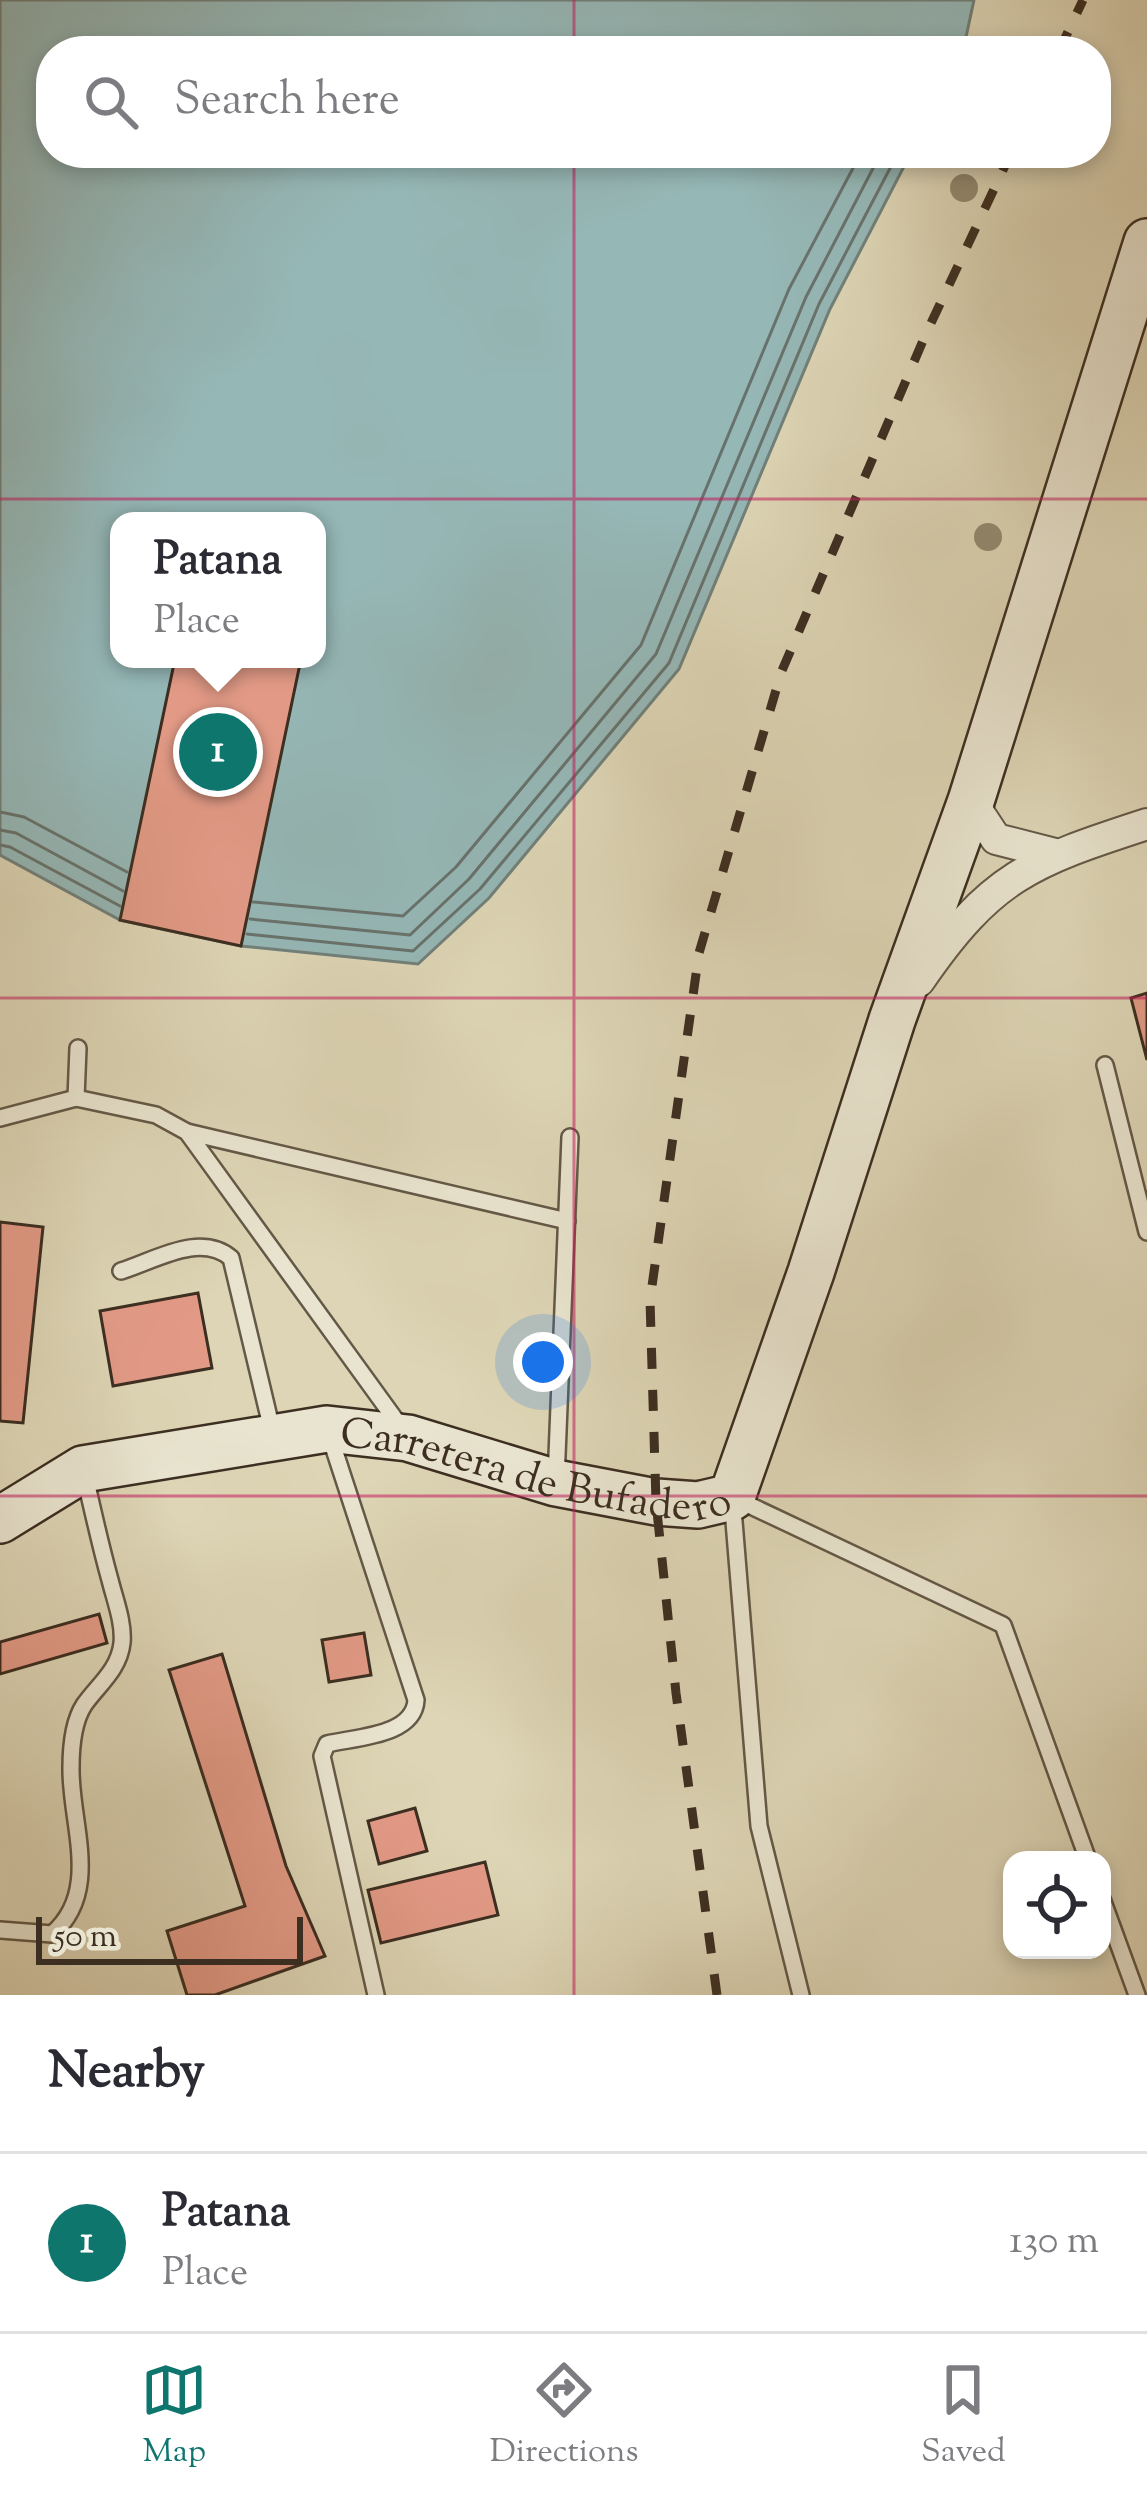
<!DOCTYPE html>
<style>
body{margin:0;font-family:"Sorts Mill Goudy",serif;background:#f2f2f3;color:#2b2b33}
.controls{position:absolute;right:36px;bottom:36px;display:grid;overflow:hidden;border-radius:24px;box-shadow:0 6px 18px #0003}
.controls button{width:108px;height:108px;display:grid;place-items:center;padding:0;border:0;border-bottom:3px solid #e1e1e2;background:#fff;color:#2b2b33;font:60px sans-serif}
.scale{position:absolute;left:36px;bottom:30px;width:267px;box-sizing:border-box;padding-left:12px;border:6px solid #3c2e21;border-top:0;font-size:33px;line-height:42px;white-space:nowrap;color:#3c2e21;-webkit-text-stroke:9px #e9e4cf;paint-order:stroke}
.you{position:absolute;left:543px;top:1362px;width:42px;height:42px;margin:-30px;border:9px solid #fff;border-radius:50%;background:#1a73e8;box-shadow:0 0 0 18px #1a73e833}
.badge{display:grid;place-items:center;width:78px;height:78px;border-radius:50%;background:#0f766e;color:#fff;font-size:39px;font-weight:700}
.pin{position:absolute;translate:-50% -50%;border:6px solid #fff;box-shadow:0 3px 12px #0006}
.popup{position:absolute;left:110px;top:512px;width:216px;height:156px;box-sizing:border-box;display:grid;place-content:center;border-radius:24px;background:#fff;filter:drop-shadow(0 3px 9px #0005);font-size:39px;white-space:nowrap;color:#7c7c81}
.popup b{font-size:45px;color:#2b2b33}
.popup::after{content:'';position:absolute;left:50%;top:100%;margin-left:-24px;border:24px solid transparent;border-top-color:#fff}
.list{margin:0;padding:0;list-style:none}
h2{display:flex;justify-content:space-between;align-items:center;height:156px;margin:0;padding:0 48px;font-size:51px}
h2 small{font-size:39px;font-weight:400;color:#7c7c81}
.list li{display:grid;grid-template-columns:78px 1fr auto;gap:36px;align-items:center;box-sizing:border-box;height:180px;padding:0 48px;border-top:3px solid #e1e1e2}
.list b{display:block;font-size:45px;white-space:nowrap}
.list p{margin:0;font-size:39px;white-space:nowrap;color:#7c7c81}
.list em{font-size:39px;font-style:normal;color:#7c7c81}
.icon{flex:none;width:66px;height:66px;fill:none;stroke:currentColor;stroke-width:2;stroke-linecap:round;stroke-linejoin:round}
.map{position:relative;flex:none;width:1147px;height:1995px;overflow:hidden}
.search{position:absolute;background:#fff;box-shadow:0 6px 18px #0003;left:36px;right:36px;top:36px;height:132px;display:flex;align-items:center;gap:30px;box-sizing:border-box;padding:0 42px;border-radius:48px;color:#7c7c81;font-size:45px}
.sheet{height:336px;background:#fff}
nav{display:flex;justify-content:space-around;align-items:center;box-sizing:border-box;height:168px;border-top:3px solid #e1e1e2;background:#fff;font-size:33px;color:#7c7c81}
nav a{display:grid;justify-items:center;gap:6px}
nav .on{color:#0f766e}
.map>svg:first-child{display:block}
</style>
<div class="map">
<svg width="1147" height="1995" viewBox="0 0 1147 1995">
<rect width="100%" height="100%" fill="#ddd5b5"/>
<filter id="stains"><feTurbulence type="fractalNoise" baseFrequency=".00167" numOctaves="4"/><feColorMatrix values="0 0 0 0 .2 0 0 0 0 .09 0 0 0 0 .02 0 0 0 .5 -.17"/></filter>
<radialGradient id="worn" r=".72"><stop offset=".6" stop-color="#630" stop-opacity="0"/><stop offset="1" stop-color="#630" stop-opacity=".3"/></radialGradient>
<path fill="#95b7b6" stroke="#71807a" stroke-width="3" fill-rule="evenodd" d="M0 0H974L963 51H51V153H911L830 309 679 669 489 898 418 964 241 946 120 920 0 855ZM119 521H317V659H119Z"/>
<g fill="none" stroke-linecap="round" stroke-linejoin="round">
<g stroke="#68726c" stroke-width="3">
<path d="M0 812 24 817 127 872"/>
<path d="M0 830 16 833 123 891"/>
<path d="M0 845 10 847 120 906"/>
<path d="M253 902 403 916 456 867 641 645 789 289 861 153"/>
<path d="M250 919 410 935 469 879 656 654 806 297 881 153"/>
<path d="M247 934 413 951 480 889 669 663 819 304 898 153"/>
</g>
</g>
<g fill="#e29a86" stroke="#3c2e21" stroke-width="3">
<path d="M175 659H301L241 946 120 920Z"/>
<path d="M1147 993V1060L1131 998Z"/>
<path d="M0 1222 43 1227 23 1423 0 1421Z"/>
<path d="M198 1293 212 1368 113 1386 100 1311Z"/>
<path d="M99 1614 107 1643 0 1674V1642Z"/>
<path d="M364 1633 371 1675 329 1682 322 1640Z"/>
<path d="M222 1654 286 1866 325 1956 215 1995H187L167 1931 245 1906 169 1670Z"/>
<path d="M415 1808 427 1851 379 1864 368 1821Z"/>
<path d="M485 1862 498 1915 381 1943 368 1890Z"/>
</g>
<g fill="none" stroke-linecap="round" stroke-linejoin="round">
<defs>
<g id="service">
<path d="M1105 1065 1147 1232"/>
<path d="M76 1098 156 1115 187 1132 400 1426"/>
<path d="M0 1118 76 1098 78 1048"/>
<path d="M187 1132 567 1221"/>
<path d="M121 1271C156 1260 200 1232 231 1258L273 1434"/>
<path d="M330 1437 416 1700C414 1736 356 1737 327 1744L322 1756 376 1995"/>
<path d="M556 1480 570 1137"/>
<path d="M1102 1899 1137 1995"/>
<path d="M0 1930 52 1934C102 1891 70 1823 71 1768 71 1748 73 1722 84 1705 98 1685 119 1670 122 1643 124 1623 115 1600 110 1580 100 1544 92 1508 84 1472"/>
<path d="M801 1995 759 1826 732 1497 1003 1625 1088 1860"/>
</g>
<g id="minor">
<path d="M971 801 996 839 1055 854"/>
<path d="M919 981C991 876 1030 862 1147 824"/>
</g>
<g id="secondary">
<path id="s1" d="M0 1520 83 1469 327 1429 408 1438 556 1483 656 1502 698 1505 732 1497 811 1272 892 1020 971 801 1147 242"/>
</g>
</defs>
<use href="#service" stroke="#645846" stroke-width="20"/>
<use href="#minor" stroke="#645846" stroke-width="34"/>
<use href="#secondary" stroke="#3c2e21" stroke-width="50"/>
<use href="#service" stroke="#e9e4cf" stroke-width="15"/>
<use href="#minor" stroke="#e9e4cf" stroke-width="30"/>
<use href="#secondary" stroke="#e9e4cf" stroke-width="45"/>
<g stroke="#3c2e21" stroke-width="9" stroke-dasharray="21 21" stroke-linecap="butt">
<path d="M1059 51 1083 0"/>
<path d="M717 1995 676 1693 656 1502 650 1300 699 953 781 673 925 336 1011 153"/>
</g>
</g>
<g fill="#92896f">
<circle cx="964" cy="188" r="14"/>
<circle cx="988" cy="537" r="14"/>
</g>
<path fill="none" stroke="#c2185b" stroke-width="3" stroke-opacity="0.55" d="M574 0V51M574 153V1995M0 499H1147M0 998H1147M0 1496H1147"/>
<g text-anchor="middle" stroke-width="9" stroke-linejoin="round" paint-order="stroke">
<g font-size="42" fill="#3c2e21" stroke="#e9e4cf">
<text dy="15" stroke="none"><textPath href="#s1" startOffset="558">Carretera de Bufadero</textPath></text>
</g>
</g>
<rect width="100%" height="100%" filter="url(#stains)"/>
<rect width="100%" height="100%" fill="url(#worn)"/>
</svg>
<div class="controls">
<button><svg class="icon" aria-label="locate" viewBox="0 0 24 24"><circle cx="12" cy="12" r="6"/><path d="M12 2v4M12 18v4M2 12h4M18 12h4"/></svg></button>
</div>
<div class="scale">50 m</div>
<div class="you"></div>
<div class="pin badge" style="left:218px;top:752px">1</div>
<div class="popup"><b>Patana</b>Place</div>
<div class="search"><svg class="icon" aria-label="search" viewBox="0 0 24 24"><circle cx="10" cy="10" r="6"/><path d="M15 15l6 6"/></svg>Search here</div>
</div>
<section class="sheet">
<h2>Nearby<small></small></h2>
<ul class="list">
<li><span class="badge">1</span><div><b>Patana</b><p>Place</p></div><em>130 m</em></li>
</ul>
</section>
<nav>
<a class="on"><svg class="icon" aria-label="map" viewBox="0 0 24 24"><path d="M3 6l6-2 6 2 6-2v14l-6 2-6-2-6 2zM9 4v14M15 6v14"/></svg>Map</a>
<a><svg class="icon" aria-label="directions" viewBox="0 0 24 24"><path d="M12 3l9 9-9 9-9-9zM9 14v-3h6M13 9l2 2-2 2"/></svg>Directions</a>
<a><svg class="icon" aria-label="saved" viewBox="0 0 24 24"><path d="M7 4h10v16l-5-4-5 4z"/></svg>Saved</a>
</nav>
